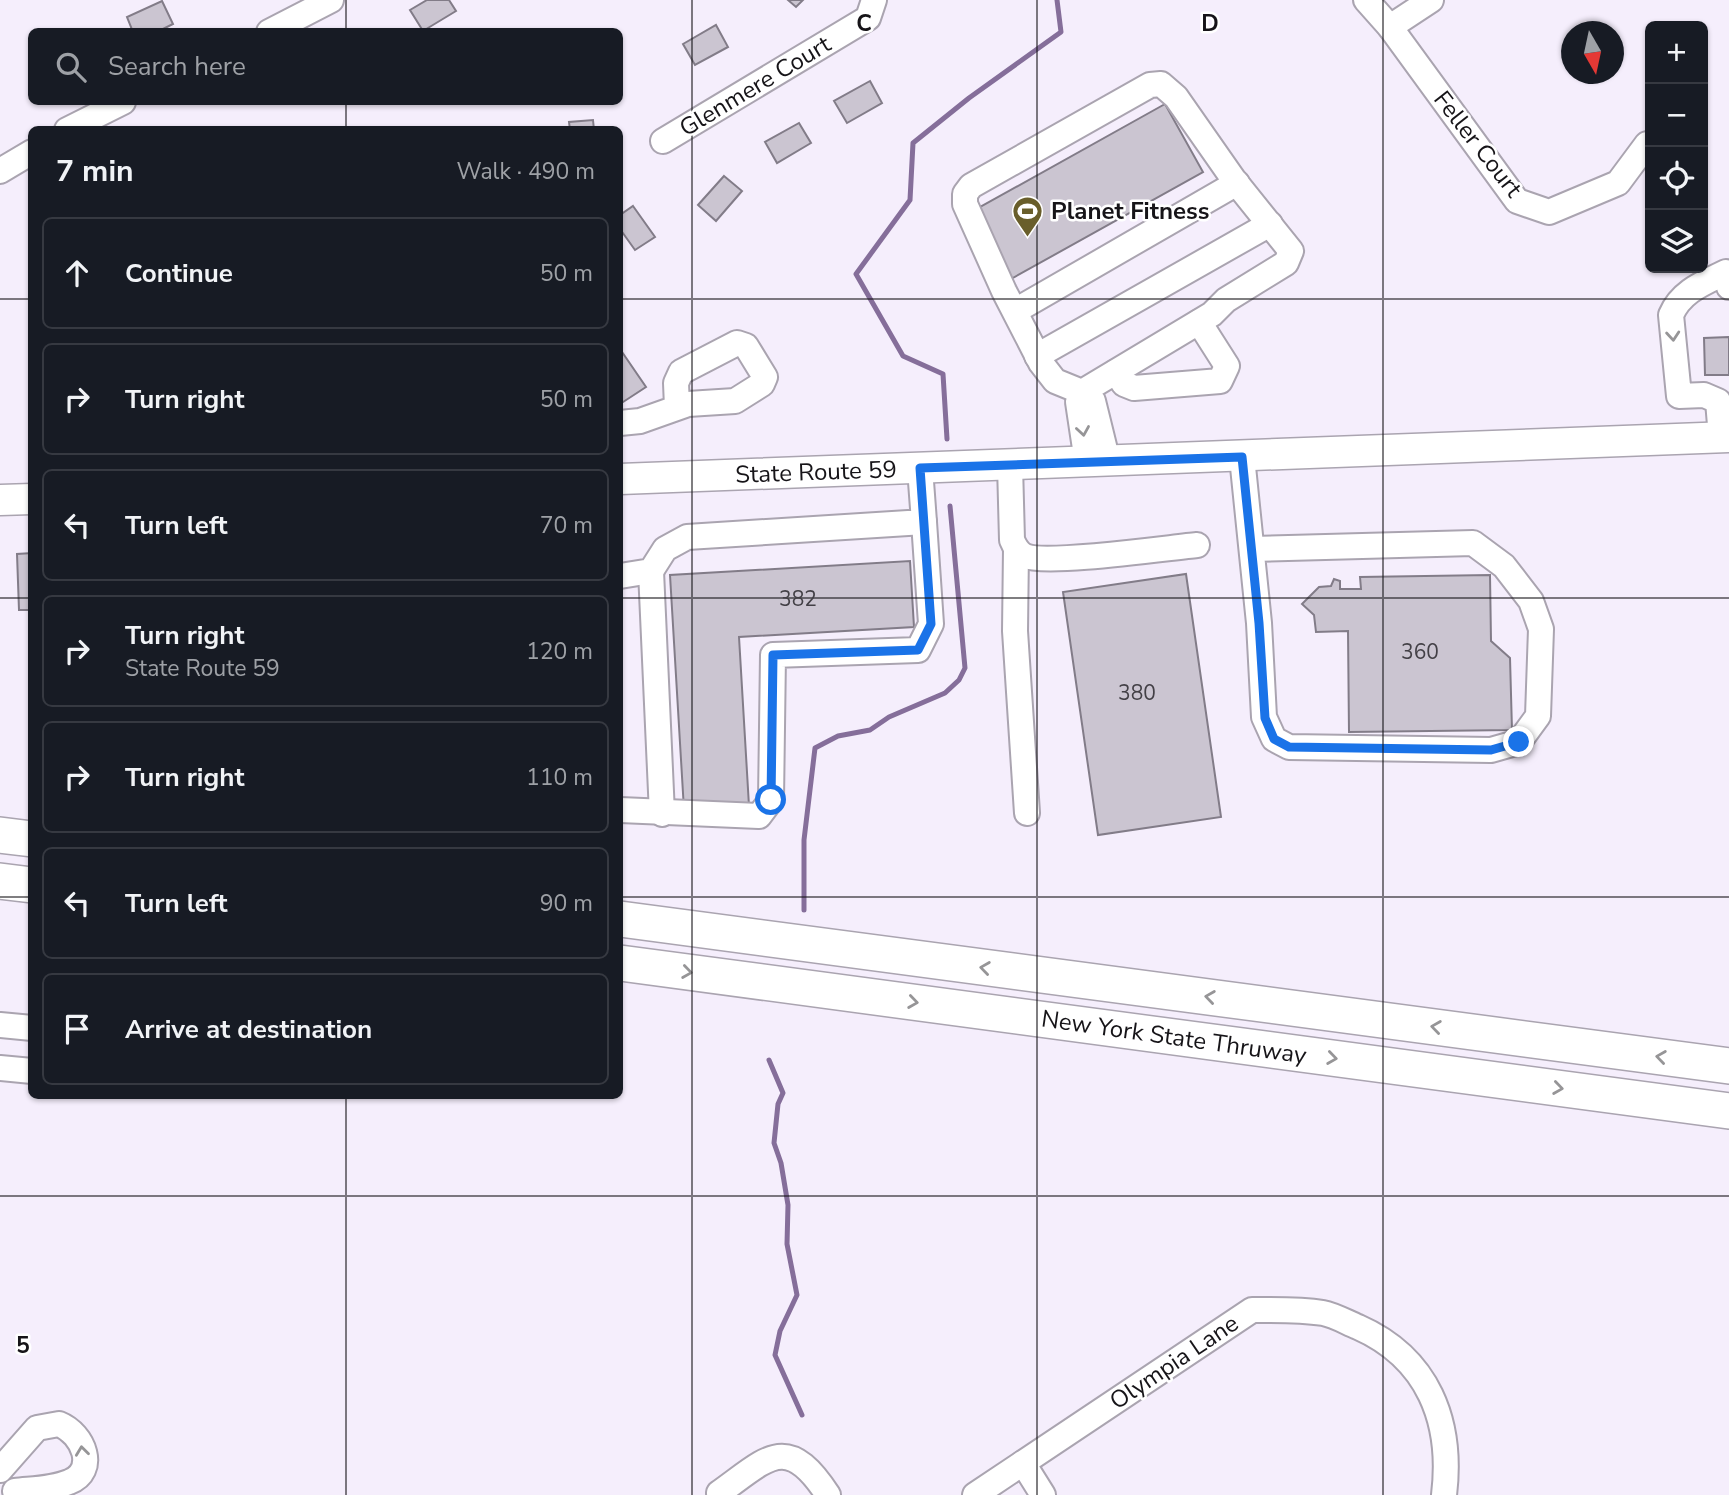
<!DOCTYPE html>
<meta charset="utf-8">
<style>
body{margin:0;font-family:"Nunito Sans",sans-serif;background:#242831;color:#f1f3f6}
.controls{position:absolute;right:21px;top:21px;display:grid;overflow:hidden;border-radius:10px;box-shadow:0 2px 5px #0004}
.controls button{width:63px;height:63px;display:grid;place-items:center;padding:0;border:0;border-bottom:2px solid #363941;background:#171b24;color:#f1f3f6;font:35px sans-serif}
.compass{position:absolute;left:1561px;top:21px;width:63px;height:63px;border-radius:50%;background:#171b24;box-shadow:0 2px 5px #0004;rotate:171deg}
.stop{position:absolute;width:21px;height:21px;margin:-16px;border:5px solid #1a73e8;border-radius:50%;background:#fff}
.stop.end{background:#1a73e8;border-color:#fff;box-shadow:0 2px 7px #0008}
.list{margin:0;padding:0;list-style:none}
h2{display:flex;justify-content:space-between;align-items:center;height:91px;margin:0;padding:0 28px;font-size:30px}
h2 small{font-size:23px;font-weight:400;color:#9ea1a6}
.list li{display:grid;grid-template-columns:46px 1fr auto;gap:21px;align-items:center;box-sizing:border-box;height:112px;margin:0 14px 14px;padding:0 14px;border:2px solid #363941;border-radius:10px}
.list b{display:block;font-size:26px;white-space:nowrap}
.list p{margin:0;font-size:23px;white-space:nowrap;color:#9ea1a6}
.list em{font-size:23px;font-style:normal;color:#9ea1a6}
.icon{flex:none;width:38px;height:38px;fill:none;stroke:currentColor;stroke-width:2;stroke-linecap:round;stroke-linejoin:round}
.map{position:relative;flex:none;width:1729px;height:1495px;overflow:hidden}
.search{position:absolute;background:#171b24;box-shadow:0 2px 5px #0004;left:28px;top:28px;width:595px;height:77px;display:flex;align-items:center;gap:18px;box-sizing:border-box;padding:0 24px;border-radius:10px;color:#9ea1a6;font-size:26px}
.panel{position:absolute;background:#171b24;box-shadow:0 2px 5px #0004;left:28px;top:126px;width:595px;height:973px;border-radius:10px}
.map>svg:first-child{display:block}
</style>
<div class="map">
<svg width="1729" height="1495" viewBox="0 0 1729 1495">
<rect width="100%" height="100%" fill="#f5eefc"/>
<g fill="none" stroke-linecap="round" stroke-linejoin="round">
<g stroke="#856e9a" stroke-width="5">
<path d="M947 439 943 374 903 356 856 274 910 200 913 143 969 98 1061 32 1057 0"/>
<path d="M804 910V840L815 748 838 736 870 730 889 717 945 693 959 680 965 668 950 506"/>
<path d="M769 1060 783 1093 778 1104 774 1143 781 1163 788 1205 787 1244 797 1295 780 1331 775 1355 802 1415"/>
</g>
</g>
<g fill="#cbc5d1" stroke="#827c88" stroke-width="2">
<path d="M427 0H449L456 11 423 31 410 10Z"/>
<path d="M788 0H803L796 7Z"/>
<path d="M162 1 173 24 157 32H133L127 17Z"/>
<path d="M716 25 728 47 695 65 683 44Z"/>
<path d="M870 81 882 103 847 123 834 101Z"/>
<path d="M1165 104 1203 172 1011 279 973 211Z"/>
<path d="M593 120 594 130H570L569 122Z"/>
<path d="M799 123 811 143 777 163 765 142Z"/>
<path d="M724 176 742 191 716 221 698 205Z"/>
<path d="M633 206 655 237 635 250 620 229V215Z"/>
<path d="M1729 337V375H1705L1704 338Z"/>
<path d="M620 349 646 387 620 404Z"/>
<path d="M32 553V610H19L17 554Z"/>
<path d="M910 561 914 627 739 637 749 806 684 810 670 575Z"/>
<path d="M1186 574 1221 817 1098 835 1063 592Z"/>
<path d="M1490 575 1491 641 1510 658 1512 730 1349 732 1348 631 1316 632 1314 615 1302 604 1319 587 1331 586 1334 579 1340 581V589H1361L1360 577Z"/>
</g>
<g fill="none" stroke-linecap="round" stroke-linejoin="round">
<defs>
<g id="minor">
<path d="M1366 0 1390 27 1517 201 1549 212 1618 183 1647 144"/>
<path d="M1390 27 1431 0"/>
<path d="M269 32 331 0"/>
<path d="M1161 84 1176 97 1234 180 1291 251 1286 263 1226 300 1212 314 1082 392 1055 381 1041 363 1004 291 965 204V194L971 186 1150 85Z"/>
<path d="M67 130 123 102"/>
<path d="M663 141 868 18 874 0"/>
<path d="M0 171 32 152"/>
<path d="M1015 311 1237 183"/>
<path d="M1037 356 1270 224"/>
<path d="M1116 372 1124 384 1134 388 1220 381 1227 366 1199 322"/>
<path d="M620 423 640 421 688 404 735 401 762 384 765 377 746 346 737 343 681 372 676 383 677 407"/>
<path d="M1721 437 1718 401 1704 395 1679 396 1671 315C1681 291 1704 283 1726 272L1729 287"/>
<path d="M1242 457 1259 623 1264 717 1274 739 1289 747 1491 750 1519 742 1538 716 1541 629 1531 601 1504 566 1473 543 1252 549"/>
<path d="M1087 462 1078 402 1082 392 1093 401 1108 462"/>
<path d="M1010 465 1012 540C1015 547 1018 553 1025 556 1047 565 1166 548 1197 545"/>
<path d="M1016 549 1015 631 1027 813"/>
<path d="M651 571 662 814"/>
<path d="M620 576 651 571 665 549 687 537 924 522 920 468"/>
<path d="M620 810 759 816 771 800 773 655 918 650 931 624 924 522"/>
<path d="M0 1025 32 1028"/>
<path d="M0 1068 32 1071"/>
<path d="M1023 1463 1043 1495"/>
<path d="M0 1470 37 1428 59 1424C84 1434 98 1471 69 1482 52 1489 32 1489 15 1491"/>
<path d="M719 1493C768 1458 787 1432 828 1495"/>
<path d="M975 1495 1252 1310C1276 1310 1299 1309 1323 1313 1334 1315 1346 1322 1358 1327 1428 1358 1453 1421 1444 1495"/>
</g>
<g id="major">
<path d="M620 479 1729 437"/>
<path d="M0 500 32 499"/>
</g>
<g id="highway">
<path d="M0 835 32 839"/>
<path d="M0 881 32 885"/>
<path d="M620 919 1729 1066"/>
<path d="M620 963 1729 1111"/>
</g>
</defs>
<use href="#minor" stroke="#aaa4b0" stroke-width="28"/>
<use href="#major" stroke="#aaa4b0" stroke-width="33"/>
<use href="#highway" stroke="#aaa4b0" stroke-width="38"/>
<use href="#minor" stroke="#fff" stroke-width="24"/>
<use href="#major" stroke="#fff" stroke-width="30"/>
<use href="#highway" stroke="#fff" stroke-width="35"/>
</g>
<defs><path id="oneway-chevron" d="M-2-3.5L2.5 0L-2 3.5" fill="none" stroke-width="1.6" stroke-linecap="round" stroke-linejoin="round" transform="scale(1.75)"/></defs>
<g stroke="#969597">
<use href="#oneway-chevron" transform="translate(1673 336) rotate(85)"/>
<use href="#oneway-chevron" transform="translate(1083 431) rotate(81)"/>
<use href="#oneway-chevron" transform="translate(985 968) rotate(-172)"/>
<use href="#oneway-chevron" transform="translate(687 972) rotate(8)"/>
<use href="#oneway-chevron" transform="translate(1210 997) rotate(-172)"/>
<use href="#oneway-chevron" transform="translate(913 1002) rotate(8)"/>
<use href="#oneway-chevron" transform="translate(1436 1027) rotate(-172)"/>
<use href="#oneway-chevron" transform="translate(1661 1057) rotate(-172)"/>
<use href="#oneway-chevron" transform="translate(1332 1058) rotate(8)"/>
<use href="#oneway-chevron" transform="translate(1558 1088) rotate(8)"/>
<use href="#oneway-chevron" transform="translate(82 1451) rotate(-97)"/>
</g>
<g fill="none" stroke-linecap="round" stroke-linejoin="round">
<path stroke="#1a73e8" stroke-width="9" d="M771 800 773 655 918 650 931 624 920 468 1242 457 1259 623 1265 718 1274 739 1289 747 1491 750 1519 742"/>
</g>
<path fill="none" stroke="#161418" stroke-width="2" stroke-opacity="0.55" d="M346 0V32M692 0V1495M1037 0V1495M1383 0V1495M346 102V130M0 299H32M620 299H1729M0 598H32M620 598H1729M0 897H32M620 897H1729M346 1096V1495M0 1196H1729"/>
<defs>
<symbol id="stadium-pin" viewBox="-11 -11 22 30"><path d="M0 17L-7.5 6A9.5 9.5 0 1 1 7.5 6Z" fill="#695e2b" stroke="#fff"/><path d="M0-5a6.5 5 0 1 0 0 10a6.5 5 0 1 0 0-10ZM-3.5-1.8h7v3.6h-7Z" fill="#fff"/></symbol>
</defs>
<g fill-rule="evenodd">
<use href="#stadium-pin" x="1010" y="194" width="35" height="47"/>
</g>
<g text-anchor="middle" stroke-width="5" stroke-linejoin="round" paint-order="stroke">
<g font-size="21" fill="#434046">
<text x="798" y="606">382</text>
<text x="1420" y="659">360</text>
<text x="1137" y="700">380</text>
</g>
<g font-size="24" fill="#161418" stroke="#fff">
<text transform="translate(755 86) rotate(-31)" y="8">Glenmere Court</text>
<text transform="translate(1478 144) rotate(52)" y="8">Feller Court</text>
<text transform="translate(816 472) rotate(-2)" y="8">State Route 59</text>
<text transform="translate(1174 1037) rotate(8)" y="8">New York State Thruway</text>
<text transform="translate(1174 1362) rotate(-34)" y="8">Olympia Lane</text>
</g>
<g font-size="24" font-weight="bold" fill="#161418" stroke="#fff" text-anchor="start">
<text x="1051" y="219">Planet Fitness</text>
</g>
</g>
<g font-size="23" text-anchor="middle" font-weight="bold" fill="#161418" stroke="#fff" stroke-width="5" stroke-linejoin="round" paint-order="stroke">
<text x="864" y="31">C</text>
<text x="1210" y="31">D</text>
<text x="23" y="1353">5</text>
</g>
</svg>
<div class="controls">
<button>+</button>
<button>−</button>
<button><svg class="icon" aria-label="locate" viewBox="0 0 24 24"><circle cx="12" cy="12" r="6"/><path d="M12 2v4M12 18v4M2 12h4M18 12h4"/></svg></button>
<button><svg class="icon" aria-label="layers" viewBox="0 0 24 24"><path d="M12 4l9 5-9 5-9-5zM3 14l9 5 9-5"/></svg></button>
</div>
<svg class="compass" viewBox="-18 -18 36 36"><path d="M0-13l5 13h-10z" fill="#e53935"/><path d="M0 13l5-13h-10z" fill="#9ea1a6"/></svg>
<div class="stop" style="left:771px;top:800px"></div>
<div class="stop end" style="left:1519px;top:742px"></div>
<div class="search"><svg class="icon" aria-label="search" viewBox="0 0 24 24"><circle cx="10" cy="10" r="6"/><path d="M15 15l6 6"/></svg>Search here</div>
<section class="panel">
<h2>7 min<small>Walk · 490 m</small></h2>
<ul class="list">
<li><svg class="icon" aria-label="ahead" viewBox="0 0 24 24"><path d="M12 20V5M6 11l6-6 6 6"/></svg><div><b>Continue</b></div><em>50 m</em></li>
<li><svg class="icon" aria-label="right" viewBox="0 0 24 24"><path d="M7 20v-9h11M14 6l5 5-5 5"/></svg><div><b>Turn right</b></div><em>50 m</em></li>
<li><svg class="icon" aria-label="left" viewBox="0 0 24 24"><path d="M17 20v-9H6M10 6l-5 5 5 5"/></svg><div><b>Turn left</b></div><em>70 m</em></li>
<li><svg class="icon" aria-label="right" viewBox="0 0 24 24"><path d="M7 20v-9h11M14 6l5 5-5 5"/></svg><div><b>Turn right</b><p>State Route 59</p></div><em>120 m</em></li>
<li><svg class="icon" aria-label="right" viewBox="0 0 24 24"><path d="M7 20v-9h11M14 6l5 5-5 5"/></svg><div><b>Turn right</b></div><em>110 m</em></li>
<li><svg class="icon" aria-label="left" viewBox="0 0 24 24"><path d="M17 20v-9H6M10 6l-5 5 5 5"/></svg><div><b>Turn left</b></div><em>90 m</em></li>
<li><svg class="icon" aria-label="arrive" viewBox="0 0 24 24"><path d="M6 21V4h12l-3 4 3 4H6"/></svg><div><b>Arrive at destination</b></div></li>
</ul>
</section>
</div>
